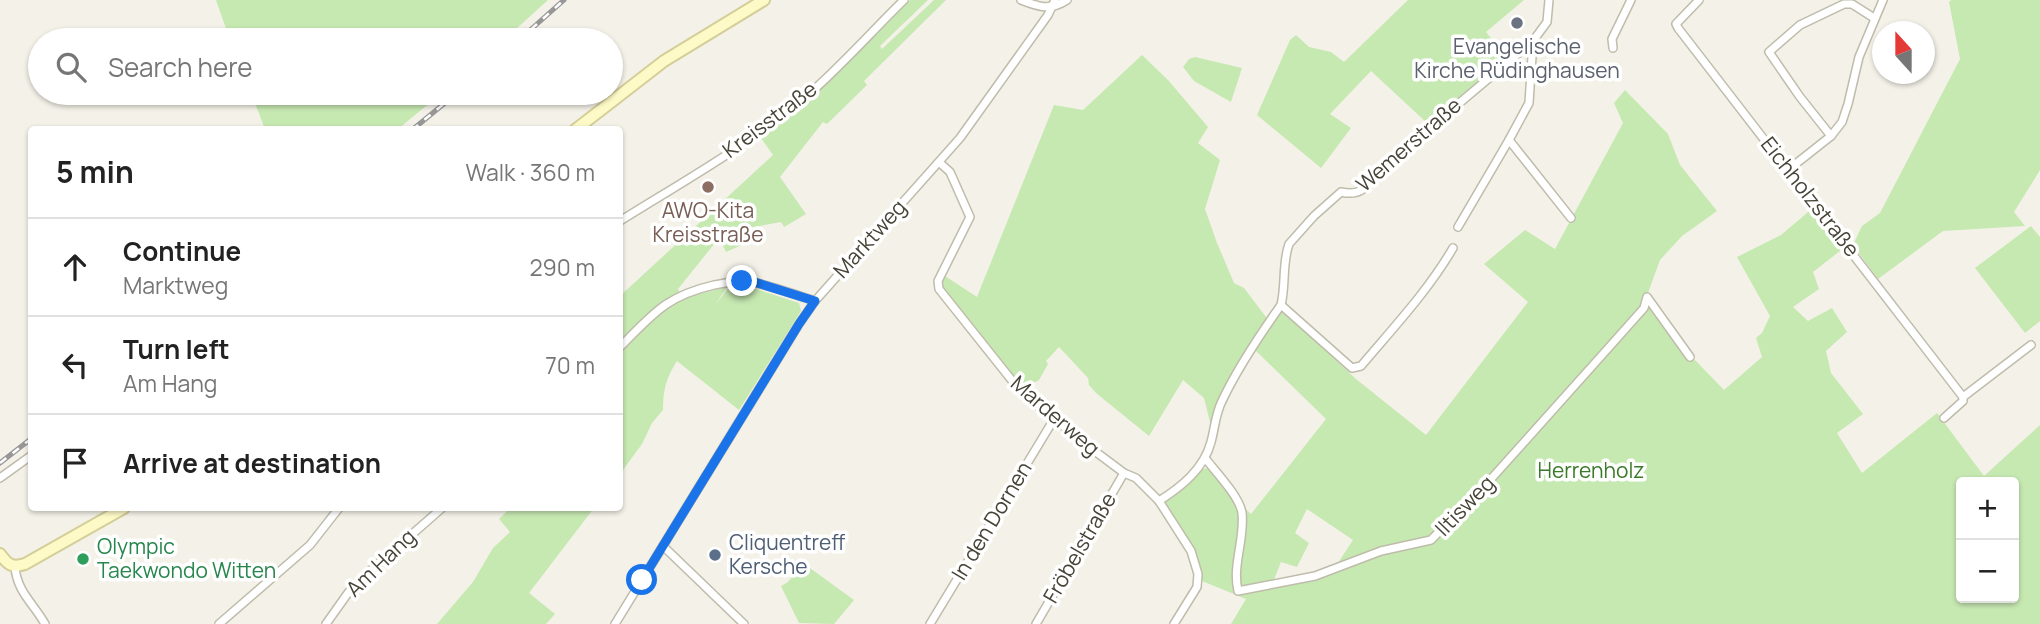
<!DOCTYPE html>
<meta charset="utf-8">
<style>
body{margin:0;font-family:Manrope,sans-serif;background:#f2f2f2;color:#222}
.controls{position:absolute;right:21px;bottom:21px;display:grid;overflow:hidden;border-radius:7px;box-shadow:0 2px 5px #0004}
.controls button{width:63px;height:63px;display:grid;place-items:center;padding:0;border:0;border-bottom:2px solid #e0e0e0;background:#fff;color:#222;font:35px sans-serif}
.compass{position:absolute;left:1872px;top:21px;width:63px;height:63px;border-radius:50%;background:#fff;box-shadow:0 2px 5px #0004;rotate:339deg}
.stop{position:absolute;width:21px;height:21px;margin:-16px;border:5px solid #1a73e8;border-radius:50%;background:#fff}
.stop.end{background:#1a73e8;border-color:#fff;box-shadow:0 2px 7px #0008}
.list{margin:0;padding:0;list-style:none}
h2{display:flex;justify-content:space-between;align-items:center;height:91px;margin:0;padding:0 28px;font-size:30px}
h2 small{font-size:23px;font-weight:400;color:#767676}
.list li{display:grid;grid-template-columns:46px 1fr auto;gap:21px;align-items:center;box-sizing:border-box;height:98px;padding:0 28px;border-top:2px solid #e0e0e0}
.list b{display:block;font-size:26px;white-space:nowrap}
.list p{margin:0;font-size:23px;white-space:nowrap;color:#767676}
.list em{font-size:23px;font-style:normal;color:#767676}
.icon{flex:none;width:38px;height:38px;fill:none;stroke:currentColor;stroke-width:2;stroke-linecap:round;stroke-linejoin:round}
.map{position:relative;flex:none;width:2040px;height:624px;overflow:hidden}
.search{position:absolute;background:#fff;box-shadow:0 2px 5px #0004;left:28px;top:28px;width:595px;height:77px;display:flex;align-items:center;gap:18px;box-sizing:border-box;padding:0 24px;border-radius:38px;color:#767676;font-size:26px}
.panel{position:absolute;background:#fff;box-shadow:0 2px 5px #0004;left:28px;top:126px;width:595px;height:385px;border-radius:7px}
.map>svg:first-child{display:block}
</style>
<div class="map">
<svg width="2040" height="624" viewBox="0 0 2040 624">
<rect width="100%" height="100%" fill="#f4f2e8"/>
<g fill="#c6e8b1" fill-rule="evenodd">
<path d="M216 0H548L504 40H230Z"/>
<path d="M910 0H928L880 46 882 49 934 0H946L864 81 867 85 827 124 823 122 780 177 806 214 784 227 781 222 738 230 744 244 726 252 719 238 678 289 683 298 727 287 715 305 729 287H750L799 303 801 311 739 410 677 361C666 378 663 390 663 410L652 423 642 444 620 474V296L773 155 761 138 856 54Z"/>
<path d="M1408 0H1524L1486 32 1507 58 1427 123 1371 71 1330 114 1351 128 1321 168 1257 115 1290 40 1296 35 1309 47 1331 52 1344 62Z"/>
<path d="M1951 0H2040V170L2014 212 2025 226 1943 231 1878 279 1853 245 1862 226 1880 213 1960 59 1949 2Z"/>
<path d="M1142 55 1168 80 1208 127 1198 143 1220 160 1205 209 1217 243 1234 283 1244 288 1269 321 1238 365 1212 430 1204 398 1183 380 1149 436 1096 393 1089 385 1088 378 1059 347 1046 361 1048 364 1039 380 1022 389 942 290 940 283 945 276 977 297 1054 105 1083 110Z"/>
<path d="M1195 57 1242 68 1231 102 1194 81 1183 67 1189 59Z"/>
<path d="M1625 90 1668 134 1680 165 1717 211 1682 236 1660 260 1648 293 1660 313 1677 331 1693 358 1724 390 1762 357 1756 338 1762 333 1770 316 1737 257 1781 235 1814 207 1845 247 1813 272 1819 289 1793 307 1808 321 1832 308 1847 332 1826 351 1831 373 1863 414 1837 433 1862 473 1937 413 1984 476 2040 425V624H1231L1246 599 1202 581 1193 550 1163 504 1188 485 1202 469 1209 468 1225 490 1251 514 1326 419 1254 349 1281 309 1356 379 1426 435 1528 302 1484 264 1525 230 1555 249 1623 123 1614 103ZM1961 482H2014V598H1961ZM1307 509 1353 540 1332 572 1271 587 1281 562 1297 567 1309 543 1295 533Z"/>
<path d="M251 93H442L398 129H265Z"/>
<path d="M2031 226 2040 237V321L2025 333 1975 268Z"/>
<path d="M510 508H594L529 593 555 614 546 624H437L473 582 493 548 510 532 499 519Z"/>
<path d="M803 563 854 600 834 624 799 623 781 586 788 582Z"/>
</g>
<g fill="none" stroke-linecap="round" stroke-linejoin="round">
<defs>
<g id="street">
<path d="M1021 0C1039 7 1050 11 1067 0"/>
<path d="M1699 0 1676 24 1678 28 1963 397 2031 345"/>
<path d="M1533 41 1529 103 1509 140 1571 218"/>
<path d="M1613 48 1612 39 1631 0"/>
<path d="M1831 136 1800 97 1769 52 1800 25 1844 4H1852L1874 18"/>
<path d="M940 163 950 172 970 217 938 281 939 289 1021 392 1088 446 1124 473 1136 478 1159 501 1191 551 1198 574 1197 587 1174 624"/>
<path d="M1788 170 1831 136 1842 122 1848 104 1859 57 1883 0"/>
<path d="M620 221C681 183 745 147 801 101 838 70 870 33 904 0"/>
<path d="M1458 227 1509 140"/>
<path d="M1281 305 1352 368 1361 366C1393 328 1428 291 1453 248"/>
<path d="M620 347C653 314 666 296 714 285 727 283 739 279 752 282 773 286 795 295 815 301"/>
<path d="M1944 418 1963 401V397"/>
<path d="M1205 458C1215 471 1240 497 1242 513 1245 539 1232 565 1238 591L1315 576 1381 551 1431 540 1491 479 1603 354 1644 308 1647 297 1690 357"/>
<path d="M0 478 32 455"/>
<path d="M1159 501C1181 487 1204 469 1211 442 1215 428 1215 415 1222 401 1238 367 1259 336 1281 305 1286 285 1282 263 1289 244L1314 216 1341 192C1363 197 1367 185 1380 170L1533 41 1547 22 1549 0"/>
<path d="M663 546 744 624"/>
<path d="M15 567C17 592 34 604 45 624"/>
<path d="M219 624 310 545 339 508"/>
<path d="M326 624 348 593 362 578 442 508"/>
<path d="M615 624 799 324 815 301 960 138 1048 15 1055 0"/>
<path d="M930 624 1054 419"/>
<path d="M1036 624 1124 473"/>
</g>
<g id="secondary">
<path d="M575 130 664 61 764 0"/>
<path d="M0 554C8 565 12 568 25 564L124 508"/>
</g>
</defs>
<use href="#street" stroke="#bfbcab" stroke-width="10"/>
<use href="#secondary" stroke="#d4ce98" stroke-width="14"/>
<use href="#street" stroke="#fff" stroke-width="7"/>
<use href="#secondary" stroke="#fefac8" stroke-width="10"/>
<defs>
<g id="rail">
<path d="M519 40 564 0"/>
<path d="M412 130 457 93"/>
<path d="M0 463 32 438"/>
</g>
</defs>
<use href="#rail" stroke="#979797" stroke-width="5"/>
<use href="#rail" stroke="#fff" stroke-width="2.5" stroke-dasharray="8" stroke-linecap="butt"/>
</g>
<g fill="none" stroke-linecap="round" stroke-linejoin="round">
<path stroke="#1a73e8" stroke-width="9" d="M642 580 799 324 815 301 751 281H742"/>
</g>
<circle fill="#6b7280" stroke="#fff" stroke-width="2.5" cx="1517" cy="23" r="7"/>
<circle fill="#8d6e63" stroke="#fff" stroke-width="2.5" cx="708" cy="187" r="7"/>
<circle fill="#5c6f8a" stroke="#fff" stroke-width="2.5" cx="715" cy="555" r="7"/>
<circle fill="#2e9e5b" stroke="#fff" stroke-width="2.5" cx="83" cy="559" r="7"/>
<g text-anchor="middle" stroke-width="7" stroke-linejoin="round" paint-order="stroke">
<g font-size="21" fill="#5b616d" stroke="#fff">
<text x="1517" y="54">Evangelische<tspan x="1517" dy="24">Kirche Rüdinghausen</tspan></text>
</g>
<g font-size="21" fill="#474437" stroke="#fff">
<text transform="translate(770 120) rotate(-37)" y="7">Kreisstraße</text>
<text transform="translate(1409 145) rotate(-41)" y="7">Wemerstraße</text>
<text transform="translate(1810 197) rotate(52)" y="7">Eichholzstraße</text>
<text transform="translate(870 239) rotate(-48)" y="7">Marktweg</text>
<text transform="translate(1055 416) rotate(41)" y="7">Marderweg</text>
<text transform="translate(1465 506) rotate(-46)" y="7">Iltisweg</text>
<text transform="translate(992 521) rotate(-59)" y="7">In den Dornen</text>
<text transform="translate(1080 548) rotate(-60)" y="7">Fröbelstraße</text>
<text transform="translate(381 563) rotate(-44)" y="7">Am Hang</text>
</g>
<g font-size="21" fill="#785e54" stroke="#fff">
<text x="708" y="218">AWO-Kita<tspan x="708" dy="24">Kreisstraße</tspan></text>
</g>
<g font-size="21" fill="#3b7a2a" stroke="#fff">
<text x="1591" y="478">Herrenholz</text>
</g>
<g font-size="21" fill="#4e5e75" stroke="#fff" text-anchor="start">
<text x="729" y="550">Cliquentreff<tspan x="729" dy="24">Kersche</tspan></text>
</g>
<g font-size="21" fill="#27864d" stroke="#fff" text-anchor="start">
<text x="97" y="554">Olympic<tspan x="97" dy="24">Taekwondo Witten</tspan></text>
</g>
</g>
</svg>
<div class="controls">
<button>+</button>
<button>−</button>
</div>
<svg class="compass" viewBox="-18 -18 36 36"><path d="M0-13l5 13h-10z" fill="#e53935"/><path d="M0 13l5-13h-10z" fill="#767676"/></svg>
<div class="stop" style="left:642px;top:580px"></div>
<div class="stop end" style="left:742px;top:281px"></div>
<div class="search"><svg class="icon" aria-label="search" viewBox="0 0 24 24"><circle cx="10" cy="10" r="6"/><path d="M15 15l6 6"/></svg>Search here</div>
<section class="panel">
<h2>5 min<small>Walk · 360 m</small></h2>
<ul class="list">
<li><svg class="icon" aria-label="ahead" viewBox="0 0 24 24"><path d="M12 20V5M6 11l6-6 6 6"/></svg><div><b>Continue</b><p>Marktweg</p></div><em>290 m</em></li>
<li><svg class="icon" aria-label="left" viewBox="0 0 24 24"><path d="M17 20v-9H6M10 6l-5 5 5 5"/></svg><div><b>Turn left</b><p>Am Hang</p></div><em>70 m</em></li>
<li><svg class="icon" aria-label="arrive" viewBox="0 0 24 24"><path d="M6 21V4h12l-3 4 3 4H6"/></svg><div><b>Arrive at destination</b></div></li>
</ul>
</section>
</div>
